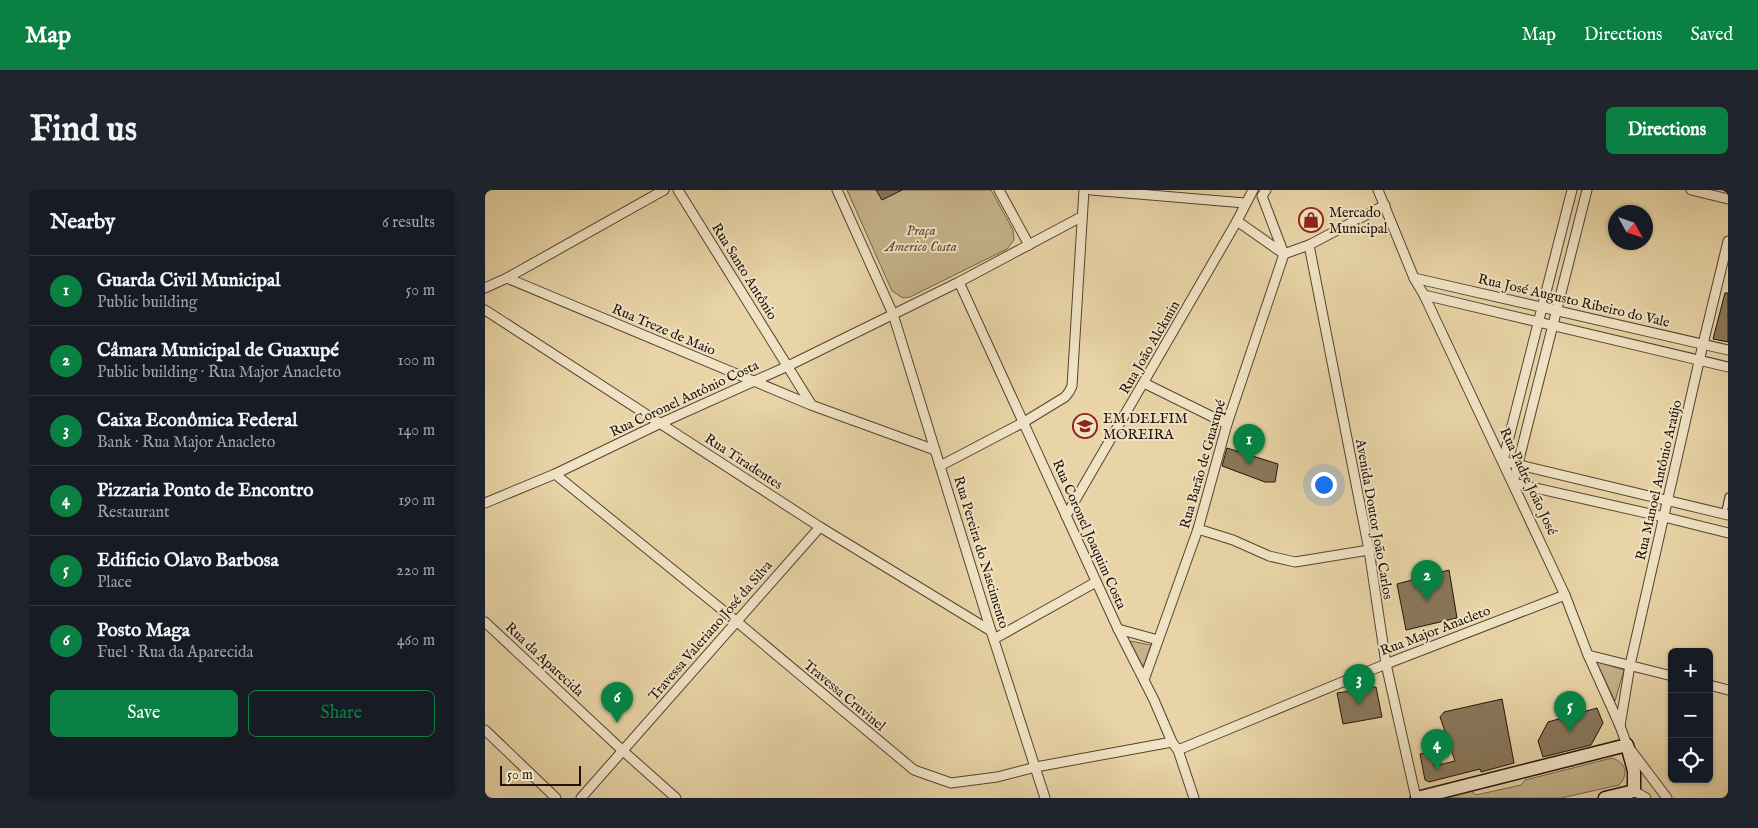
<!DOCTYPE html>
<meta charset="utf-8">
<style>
body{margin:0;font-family:"IM FELL English",serif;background:#20242c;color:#f1f3f6}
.controls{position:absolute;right:15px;bottom:15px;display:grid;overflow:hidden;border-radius:8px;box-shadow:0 1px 4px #0004}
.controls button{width:45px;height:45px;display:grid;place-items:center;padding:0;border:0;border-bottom:1px solid #363941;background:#171b24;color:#f1f3f6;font:25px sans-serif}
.compass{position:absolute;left:1123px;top:15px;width:45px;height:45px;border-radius:50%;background:#171b24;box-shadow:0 1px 4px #0004;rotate:130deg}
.scale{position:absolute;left:15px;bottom:12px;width:81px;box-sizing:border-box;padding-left:5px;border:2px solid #22130a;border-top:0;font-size:14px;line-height:18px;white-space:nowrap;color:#22130a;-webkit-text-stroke:4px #f0e3c5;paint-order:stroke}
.you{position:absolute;left:838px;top:294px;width:18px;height:18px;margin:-12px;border:4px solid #fff;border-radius:50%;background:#1a73e8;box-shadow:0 0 0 8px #1a73e833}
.badge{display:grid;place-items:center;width:32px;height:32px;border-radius:50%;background:#0b8043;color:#fff;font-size:16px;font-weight:700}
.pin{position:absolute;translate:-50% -41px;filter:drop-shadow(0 1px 2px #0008)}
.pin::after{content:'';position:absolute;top:26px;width:18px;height:15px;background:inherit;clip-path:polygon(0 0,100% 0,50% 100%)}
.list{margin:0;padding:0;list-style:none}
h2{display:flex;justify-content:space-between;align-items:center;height:65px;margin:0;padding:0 20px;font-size:21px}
h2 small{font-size:16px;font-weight:400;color:#9ea1a6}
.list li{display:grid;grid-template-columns:32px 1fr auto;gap:15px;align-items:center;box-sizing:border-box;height:70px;padding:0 20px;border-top:1px solid #363941}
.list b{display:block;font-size:19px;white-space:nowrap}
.list p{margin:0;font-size:16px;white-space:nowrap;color:#9ea1a6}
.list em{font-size:16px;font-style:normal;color:#9ea1a6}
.actions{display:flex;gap:10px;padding:15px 20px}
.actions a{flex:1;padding:11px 0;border:1px solid #0b8043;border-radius:8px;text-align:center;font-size:18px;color:#0b8043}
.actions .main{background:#0b8043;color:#fff}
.icon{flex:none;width:28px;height:28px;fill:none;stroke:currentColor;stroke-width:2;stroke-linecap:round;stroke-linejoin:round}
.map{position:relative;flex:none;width:1243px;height:608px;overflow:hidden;border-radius:8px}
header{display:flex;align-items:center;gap:30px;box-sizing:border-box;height:70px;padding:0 25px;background:#0b8043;color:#fff}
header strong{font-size:24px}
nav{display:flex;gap:28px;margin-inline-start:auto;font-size:18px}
.intro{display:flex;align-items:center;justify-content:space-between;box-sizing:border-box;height:120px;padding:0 30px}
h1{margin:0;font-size:35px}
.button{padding:12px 22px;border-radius:8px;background:#0b8043;color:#fff;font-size:18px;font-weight:700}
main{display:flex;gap:30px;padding:0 30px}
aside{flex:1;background:#171b24;border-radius:8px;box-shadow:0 1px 4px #0004}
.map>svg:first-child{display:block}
</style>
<header>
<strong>Map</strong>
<nav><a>Map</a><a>Directions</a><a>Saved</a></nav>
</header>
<div class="intro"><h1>Find us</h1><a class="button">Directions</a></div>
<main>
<aside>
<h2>Nearby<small>6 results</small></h2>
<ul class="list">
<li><span class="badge">1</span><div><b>Guarda Civil Municipal</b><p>Public building</p></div><em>50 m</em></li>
<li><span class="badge">2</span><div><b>Câmara Municipal de Guaxupé</b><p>Public building · Rua Major Anacleto</p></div><em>100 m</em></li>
<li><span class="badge">3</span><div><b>Caixa Econômica Federal</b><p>Bank · Rua Major Anacleto</p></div><em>140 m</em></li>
<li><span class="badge">4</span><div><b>Pizzaria Ponto de Encontro</b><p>Restaurant</p></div><em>190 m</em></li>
<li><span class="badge">5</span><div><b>Edificio Olavo Barbosa</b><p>Place</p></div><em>220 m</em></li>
<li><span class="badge">6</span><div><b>Posto Maga</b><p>Fuel · Rua da Aparecida</p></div><em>460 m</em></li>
</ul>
<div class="actions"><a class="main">Save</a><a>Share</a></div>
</aside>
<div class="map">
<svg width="1243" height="608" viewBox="0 0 1243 608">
<rect width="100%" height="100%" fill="#e8d4a6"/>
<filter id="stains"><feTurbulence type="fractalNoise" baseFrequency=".004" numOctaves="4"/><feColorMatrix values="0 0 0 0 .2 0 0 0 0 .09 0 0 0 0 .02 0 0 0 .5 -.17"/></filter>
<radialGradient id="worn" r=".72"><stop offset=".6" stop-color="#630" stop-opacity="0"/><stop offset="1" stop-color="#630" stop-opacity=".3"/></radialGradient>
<g fill="#c6b38b" stroke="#74634a">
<path d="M362 0H506L528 40 529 50 522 59 425 107 418 108 407 101Z"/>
<path d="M645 451 666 455 658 477Z"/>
<path d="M1111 471 1139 480 1130 511Z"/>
<path d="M1127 568C1141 572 1144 585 1134 595L1076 608H954L985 600 991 605 1036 595 1040 590Z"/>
</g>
<g fill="#89775b" stroke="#22130a">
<path d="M391 0H417L397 10Z"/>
<path d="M1240 103H1243V152L1228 149Z"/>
<path d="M742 258 793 274 790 292H780L737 276Z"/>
<path d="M964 380 972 428 921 440 912 394Z"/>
<path d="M891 497 897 527 858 534 852 503Z"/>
<path d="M1017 509 1029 573 996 582 995 579 944 592 940 590 935 564 947 561 949 576 970 571 955 527 959 522Z"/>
<path d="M1112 518 1118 533 1106 555 1058 567 1053 551 1063 532Z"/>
</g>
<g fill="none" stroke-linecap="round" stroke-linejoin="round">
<defs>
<path id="service" d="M1239 324 1243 306"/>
<g id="minor">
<path d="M193 0 326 214"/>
<path d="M352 0 408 124 506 441 560 608"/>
<path d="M514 0 544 55"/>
<path d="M606 0 760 13"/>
<path d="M781 0 777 6 799 64"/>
<path d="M893 0 929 88 939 105 1080 405 1103 465 1135 536 1142 555 1182 608"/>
<path d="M1087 0 1018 271 1243 325"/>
<path d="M1102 0 1028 293 1179 327 1243 343"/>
<path d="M1206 0 1243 9"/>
<path d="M752 31 799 64"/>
<path d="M824 55 884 360 901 474 931 608"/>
<path d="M799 64 824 55 900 15"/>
<path d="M22 88 326 215 450 260"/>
<path d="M929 88 1243 160"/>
<path d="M474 92 633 439 669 510 687 552 693 560 709 608"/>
<path d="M0 98 22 88 179 0"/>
<path d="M939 105 1243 177"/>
<path d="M0 120 335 337 506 441"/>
<path d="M659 193 742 234"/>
<path d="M455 276 539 232 580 207 584 202 587 196 599 0"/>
<path d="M70 284 251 431 429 580 466 593 512 587 551 577 687 552"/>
<path d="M0 313 70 284 176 233 303 176 474 92 596 27"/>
<path d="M581 326 752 31 768 0"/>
<path d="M713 339 748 350 784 366 810 372 884 360"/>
<path d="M0 432 137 560 191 608"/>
<path d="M633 439 673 450"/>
<path d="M509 449 611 392"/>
<path d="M1103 465 1187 486"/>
<path d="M659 490 713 339 742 234 799 64"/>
<path d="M1224 495 1243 500"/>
<path d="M1135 536 1145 475 1218 154 1243 51"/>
<path d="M0 540 71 608"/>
<path d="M693 560 901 474 1080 405"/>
<path d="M1149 601 1161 608"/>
<path d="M96 608 335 337"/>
</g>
<path id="secondary" d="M932 608 1142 555 1149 581V601L1120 608"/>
</defs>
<use href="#service" stroke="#544331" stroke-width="7"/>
<use href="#minor" stroke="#544331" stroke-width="11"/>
<use href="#secondary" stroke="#22130a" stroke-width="15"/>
<use href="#service" stroke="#f0e3c5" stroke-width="4.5"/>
<use href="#minor" stroke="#f0e3c5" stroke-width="9"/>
<use href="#secondary" stroke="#f0e3c5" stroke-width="12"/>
</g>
<defs>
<symbol id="shop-ring" viewBox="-11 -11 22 22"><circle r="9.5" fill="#f0e3c5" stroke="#8f2418" stroke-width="1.5"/><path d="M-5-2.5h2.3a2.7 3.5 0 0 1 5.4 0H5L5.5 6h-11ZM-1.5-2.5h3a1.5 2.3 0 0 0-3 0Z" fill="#8f2418"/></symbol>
<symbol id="school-ring" viewBox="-11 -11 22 22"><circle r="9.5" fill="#f0e3c5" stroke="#8f2418" stroke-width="1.5"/><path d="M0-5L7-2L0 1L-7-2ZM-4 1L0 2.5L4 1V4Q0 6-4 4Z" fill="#8f2418"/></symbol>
</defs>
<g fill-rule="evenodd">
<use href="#shop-ring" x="812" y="16" width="28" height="28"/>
<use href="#school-ring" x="586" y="222" width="28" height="28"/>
</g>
<g text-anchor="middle" stroke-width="4" stroke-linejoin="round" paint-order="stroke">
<g font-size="14" fill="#22130a" stroke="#f0e3c5" text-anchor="start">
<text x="844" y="27">Mercado<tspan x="844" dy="16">Municipal</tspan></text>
<text x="618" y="233">EM DELFIM<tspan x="618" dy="16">MOREIRA</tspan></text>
</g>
<g font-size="14" font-style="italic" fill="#5b4b37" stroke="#f0e3c5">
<text x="436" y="45">Praça<tspan x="436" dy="16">Americo Costa</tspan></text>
</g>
<g font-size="14" fill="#22130a" stroke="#f0e3c5">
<text transform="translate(260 81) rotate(58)" y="5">Rua Santo Antônio</text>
<text transform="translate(1089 110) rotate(13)" y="5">Rua José Augusto Ribeiro do Vale</text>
<text transform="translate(179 139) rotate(23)" y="5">Rua Treze de Maio</text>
<text transform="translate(664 157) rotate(-60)" y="5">Rua João Alckmin</text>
<text transform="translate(199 208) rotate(-25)" y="5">Rua Coronel Antônio Costa</text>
<text transform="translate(259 271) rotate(33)" y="5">Rua Tiradentes</text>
<text transform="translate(717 274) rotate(-74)" y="5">Rua Barão de Guaxupé</text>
<text transform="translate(1173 290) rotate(-77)" y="5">Rua Manoel Antônio Araújo</text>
<text transform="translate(1044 291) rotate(65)" y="5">Rua Padre João José</text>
<text transform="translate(890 329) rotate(80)" y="5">Avenida Doutor João Carlos</text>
<text transform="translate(605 344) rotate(66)" y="5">Rua Coronel Joaquim Costa</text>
<text transform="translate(497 362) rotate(73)" y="5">Rua Pereira do Nascimento</text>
<text transform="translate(225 440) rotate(-49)" y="5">Travessa Valeriano José da Silva</text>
<text transform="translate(950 440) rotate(-21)" y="5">Rua Major Anacleto</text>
<text transform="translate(60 469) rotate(43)" y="5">Rua da Aparecida</text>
<text transform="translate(360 505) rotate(40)" y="5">Travessa Cruvinel</text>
</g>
</g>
<rect width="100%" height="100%" filter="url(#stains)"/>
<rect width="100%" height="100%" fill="url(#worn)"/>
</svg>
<div class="controls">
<button>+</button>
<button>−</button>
<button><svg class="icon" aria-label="locate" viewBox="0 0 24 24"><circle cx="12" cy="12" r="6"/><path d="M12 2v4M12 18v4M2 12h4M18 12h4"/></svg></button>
</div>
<svg class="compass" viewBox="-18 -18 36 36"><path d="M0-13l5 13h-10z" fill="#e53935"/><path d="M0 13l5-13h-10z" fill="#9ea1a6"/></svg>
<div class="scale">50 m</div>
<div class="you"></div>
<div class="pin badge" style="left:764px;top:275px">1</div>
<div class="pin badge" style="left:942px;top:411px">2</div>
<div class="pin badge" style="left:874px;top:515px">3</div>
<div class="pin badge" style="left:952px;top:580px">4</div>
<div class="pin badge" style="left:1085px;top:542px">5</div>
<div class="pin badge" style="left:132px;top:533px">6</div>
</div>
</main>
